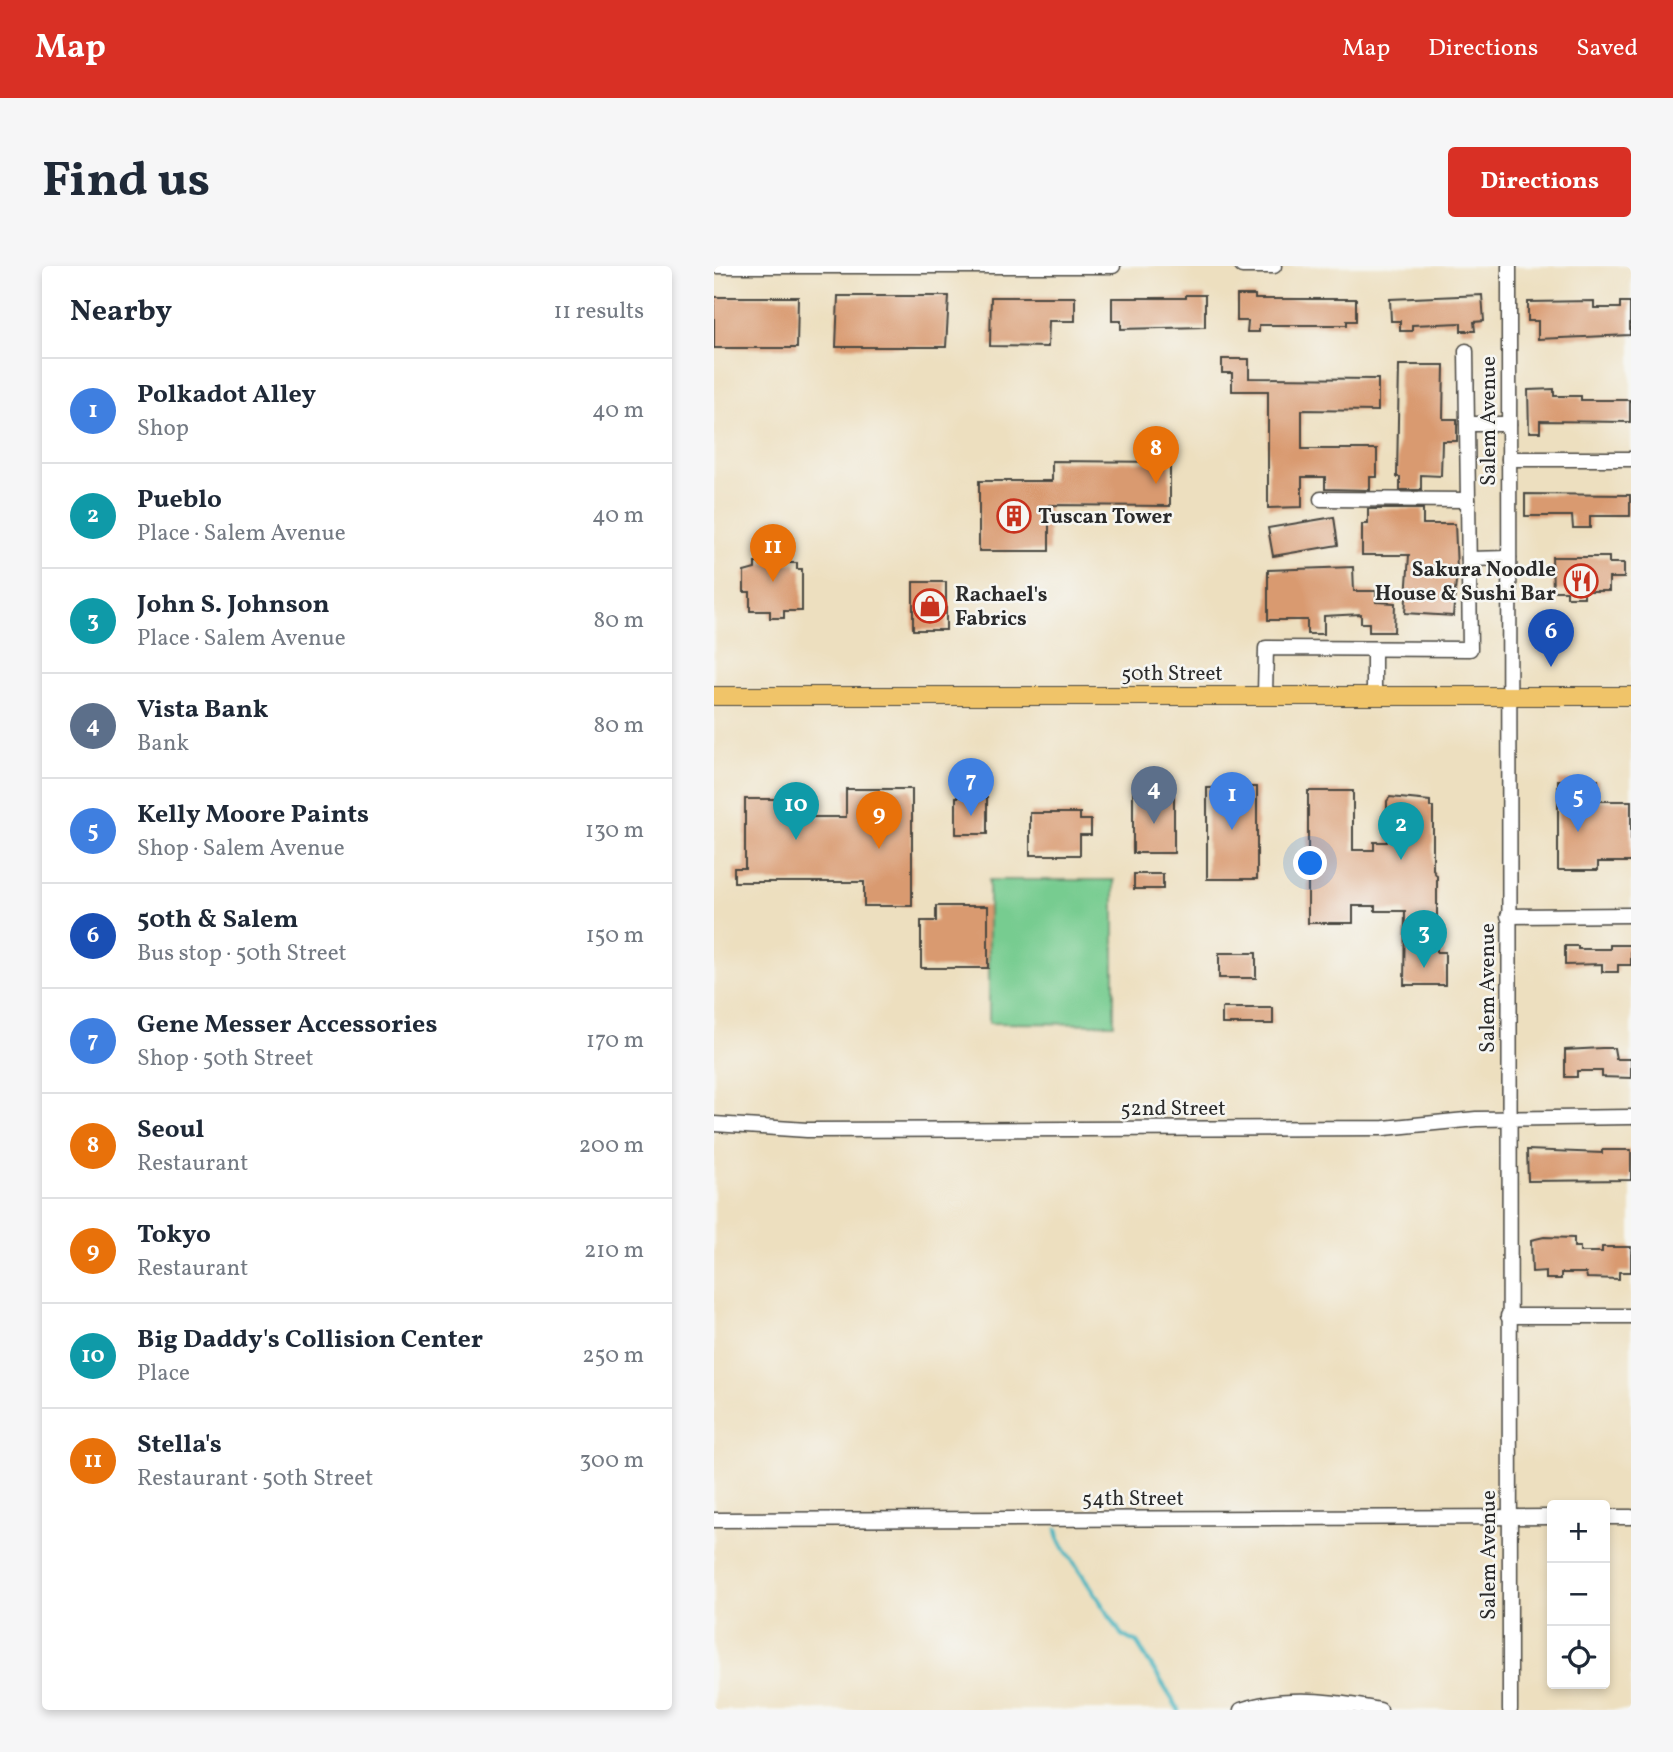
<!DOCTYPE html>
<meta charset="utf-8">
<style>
body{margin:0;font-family:Vollkorn,serif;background:#f6f6f7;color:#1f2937}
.controls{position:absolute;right:21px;bottom:21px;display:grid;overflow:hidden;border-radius:7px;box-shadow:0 4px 10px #0003}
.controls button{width:63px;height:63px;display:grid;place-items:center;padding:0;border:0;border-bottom:2px solid #e0e1e3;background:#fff;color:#1f2937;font:35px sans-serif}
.you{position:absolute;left:597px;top:598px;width:24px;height:24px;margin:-18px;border:5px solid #fff;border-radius:50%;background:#1a73e8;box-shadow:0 0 0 10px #1a73e833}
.badge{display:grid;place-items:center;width:46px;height:46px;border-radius:50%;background:#d93025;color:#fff;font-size:23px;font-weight:700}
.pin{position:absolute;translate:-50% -58px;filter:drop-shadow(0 2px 4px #0008)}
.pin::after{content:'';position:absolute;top:37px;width:24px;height:21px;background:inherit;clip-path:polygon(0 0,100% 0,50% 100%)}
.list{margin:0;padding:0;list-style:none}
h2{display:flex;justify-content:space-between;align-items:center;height:91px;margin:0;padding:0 28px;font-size:30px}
h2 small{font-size:23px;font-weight:400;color:#747a83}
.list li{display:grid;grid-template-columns:46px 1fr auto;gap:21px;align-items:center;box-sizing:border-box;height:105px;padding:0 28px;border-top:2px solid #e0e1e3}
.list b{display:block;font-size:26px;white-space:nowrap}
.list p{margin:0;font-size:23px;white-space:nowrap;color:#747a83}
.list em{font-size:23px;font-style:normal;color:#747a83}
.icon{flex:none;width:38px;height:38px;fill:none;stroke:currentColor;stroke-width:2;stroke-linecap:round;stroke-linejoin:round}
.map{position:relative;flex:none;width:917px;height:1444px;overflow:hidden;border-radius:7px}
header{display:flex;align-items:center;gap:42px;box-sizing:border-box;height:98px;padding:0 35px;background:#d93025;color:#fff}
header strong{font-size:33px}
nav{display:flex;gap:38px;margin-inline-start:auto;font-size:24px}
.intro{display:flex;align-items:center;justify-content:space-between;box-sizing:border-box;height:168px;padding:0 42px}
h1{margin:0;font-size:49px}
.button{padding:18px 32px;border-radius:7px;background:#d93025;color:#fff;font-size:24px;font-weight:700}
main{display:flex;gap:42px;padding:0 42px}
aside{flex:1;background:#fff;border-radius:7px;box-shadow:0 4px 10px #0003}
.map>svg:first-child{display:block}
</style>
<header>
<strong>Map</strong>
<nav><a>Map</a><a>Directions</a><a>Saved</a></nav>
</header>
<div class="intro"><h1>Find us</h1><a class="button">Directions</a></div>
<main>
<aside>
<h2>Nearby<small>11 results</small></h2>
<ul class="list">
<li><span class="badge" style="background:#3f7fe0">1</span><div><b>Polkadot Alley</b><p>Shop</p></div><em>40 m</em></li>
<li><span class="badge" style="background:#0f9aa8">2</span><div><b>Pueblo</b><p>Place · Salem Avenue</p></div><em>40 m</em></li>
<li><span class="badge" style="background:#0f9aa8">3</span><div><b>John S. Johnson</b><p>Place · Salem Avenue</p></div><em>80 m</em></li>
<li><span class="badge" style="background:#5c6f8a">4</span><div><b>Vista Bank</b><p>Bank</p></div><em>80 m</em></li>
<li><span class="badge" style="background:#3f7fe0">5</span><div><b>Kelly Moore Paints</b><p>Shop · Salem Avenue</p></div><em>130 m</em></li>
<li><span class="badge" style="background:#1a4fb4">6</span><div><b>50th &amp; Salem</b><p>Bus stop · 50th Street</p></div><em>150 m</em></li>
<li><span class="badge" style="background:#3f7fe0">7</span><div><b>Gene Messer Accessories</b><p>Shop · 50th Street</p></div><em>170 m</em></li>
<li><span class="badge" style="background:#e8710a">8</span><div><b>Seoul</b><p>Restaurant</p></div><em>200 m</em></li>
<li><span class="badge" style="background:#e8710a">9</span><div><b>Tokyo</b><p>Restaurant</p></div><em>210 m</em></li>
<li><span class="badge" style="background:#0f9aa8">10</span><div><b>Big Daddy's Collision Center</b><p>Place</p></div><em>250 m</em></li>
<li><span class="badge" style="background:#e8710a">11</span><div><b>Stella's</b><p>Restaurant · 50th Street</p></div><em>300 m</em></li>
</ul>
</aside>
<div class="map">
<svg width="917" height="1444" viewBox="0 0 917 1444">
<rect width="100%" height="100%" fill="#f6f6f2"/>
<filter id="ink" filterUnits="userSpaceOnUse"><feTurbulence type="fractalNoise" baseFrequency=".0143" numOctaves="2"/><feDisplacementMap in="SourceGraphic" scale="14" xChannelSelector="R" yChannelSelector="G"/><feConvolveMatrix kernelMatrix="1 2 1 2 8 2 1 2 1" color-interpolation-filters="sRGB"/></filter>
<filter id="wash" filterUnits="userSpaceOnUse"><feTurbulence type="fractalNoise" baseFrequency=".00686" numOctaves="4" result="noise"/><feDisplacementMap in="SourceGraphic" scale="28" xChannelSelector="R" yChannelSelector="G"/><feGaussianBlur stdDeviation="1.57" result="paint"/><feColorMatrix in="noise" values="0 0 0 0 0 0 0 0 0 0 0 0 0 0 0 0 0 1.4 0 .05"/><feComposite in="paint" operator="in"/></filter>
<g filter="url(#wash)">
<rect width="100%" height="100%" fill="#eddfbf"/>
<path fill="#77cc90" stroke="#517c5e" stroke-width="2" d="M275 614H400V758L275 757Z"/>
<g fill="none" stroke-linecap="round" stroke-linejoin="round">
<path stroke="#46b5c0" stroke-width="4.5" d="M343 1263 345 1274 408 1369 423 1377 465 1444"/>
</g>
<g id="blocks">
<g fill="#d99a70">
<path d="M472 29H491V61L407 63V55H398V32H472Z"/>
<path d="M523 29H541V33H642V55H633V59H545V66H533L534 55H523Z"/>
<path d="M768 29 770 55 760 56 761 65H747V57L698 59V65H686V55H677L676 33Z"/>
<path d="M124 30H235L232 81H122Z"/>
<path d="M0 31H84L83 82H0Z"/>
<path d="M277 31H361V55H335L334 81 276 80Z"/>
<path d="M880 35V42H906V36H916V69L824 73V55H814V36Z"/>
<path d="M508 93H535V112L664 113V145L588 144V183H663V211H656V224L611 223V211H588V241L554 242V125H518V107H508Z"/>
<path d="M685 99H730L729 153H743V175H728L727 210 707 209V224H686V211H683Z"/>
<path d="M840 123V130H867V134H916V156L826 155V166H815L814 124Z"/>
<path d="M338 195 456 196V240L335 239V285H265V215H338Z"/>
<path d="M811 228 916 229V250H876V262H859L858 250H811Z"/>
<path d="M654 243H709V258H741L743 303 739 350 691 347 695 289H648V258H654Z"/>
<path d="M620 251 624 279 559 290 554 262Z"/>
<path d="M838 291H895V297H910V312H895V325H870V331H853V325H839Z"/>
<path d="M41 297H83V303H88V345H70V352H56V345H36V326H30V306L41 303Z"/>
<path d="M639 301 640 325H662V336L681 337 680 366H655V357H647V348L610 350V368H593V354H554V304Z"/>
<rect x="199" y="316" width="33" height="48"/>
<path d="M844 514H884V535H917V596H884V604H844Z"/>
<path d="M535 521H543V613H493V522Z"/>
<path d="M132 523H198V640H150V616H20V602H31V533H75V551H132Z"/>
<path d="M419 525H457V530H460V587H419Z"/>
<path d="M594 525H639V584H660V576H673V535L676 531 716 535V541H719V604L723 610V686H731V719H690L691 645H661V640H639V657H594Z"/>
<rect x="242" y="531" width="31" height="37"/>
<path d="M316 547H366V554H377V569H366V589H316Z"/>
<rect x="420" y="608" width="29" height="15"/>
<path d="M222 640H274V702H207V655H222Z"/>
<path d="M896 679H917V699H904V706H888V698L851 699V680H864V683H896Z"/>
<rect x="505" y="687" width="37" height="25"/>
<rect x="508" y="742" width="51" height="16"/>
<path d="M888 782H900L902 793H917V812L888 811V805H863V811H851V784Z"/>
<path d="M813 884 888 887V884H917V914L814 915Z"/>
<path d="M830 971 860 972V981H866V986H888V981H917V1006H905V1013L873 1012 872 1007H847V1013H832V1005L818 1006 817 974Z"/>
</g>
</g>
</g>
<g filter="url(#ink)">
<use href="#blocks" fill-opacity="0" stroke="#484641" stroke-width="2"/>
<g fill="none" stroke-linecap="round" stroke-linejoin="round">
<defs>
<g id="minor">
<path d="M0 0H399"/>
<path d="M528 0H560"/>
<path d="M795 0 796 1444"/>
<path d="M753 158H795"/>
<path d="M795 193H917"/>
<path d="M607 233 754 234"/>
<path d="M755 293 795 292"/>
<path d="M660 385V430"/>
<path d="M551 429 552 382 756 383 752 85"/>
<path d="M794 650 917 649"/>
<path d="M0 858 93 864 670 862 762 853 917 851"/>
<path d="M794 1050H917"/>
<path d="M891 1251H917"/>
<path d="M0 1254 838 1251"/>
<path d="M527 1444C571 1429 620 1435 666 1444"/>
</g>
<path id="major" d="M0 430H917"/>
</defs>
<use href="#minor" stroke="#484641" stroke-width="17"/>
<use href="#major" stroke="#484641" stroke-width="20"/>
<use href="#minor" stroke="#fff" stroke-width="14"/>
<use href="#major" stroke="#f0c469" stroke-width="18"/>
</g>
</g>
<defs>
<symbol id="building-ring" viewBox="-11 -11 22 22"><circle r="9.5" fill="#f6f6f2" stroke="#c8321e" stroke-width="1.5"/><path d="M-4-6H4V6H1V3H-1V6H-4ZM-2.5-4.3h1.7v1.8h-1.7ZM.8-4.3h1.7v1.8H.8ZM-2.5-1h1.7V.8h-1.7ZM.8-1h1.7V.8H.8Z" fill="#c8321e"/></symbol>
<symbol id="restaurant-ring" viewBox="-11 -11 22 22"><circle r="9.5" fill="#f6f6f2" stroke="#c8321e" stroke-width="1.5"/><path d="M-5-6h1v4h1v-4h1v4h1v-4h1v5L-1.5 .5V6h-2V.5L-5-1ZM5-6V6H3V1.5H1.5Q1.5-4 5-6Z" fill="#c8321e"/></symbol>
<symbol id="shop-ring" viewBox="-11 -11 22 22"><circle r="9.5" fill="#f6f6f2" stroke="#c8321e" stroke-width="1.5"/><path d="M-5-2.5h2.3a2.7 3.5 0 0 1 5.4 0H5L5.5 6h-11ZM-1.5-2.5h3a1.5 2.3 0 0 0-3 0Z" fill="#c8321e"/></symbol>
</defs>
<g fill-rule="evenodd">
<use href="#building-ring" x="281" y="231" width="38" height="38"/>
<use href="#restaurant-ring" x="848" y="296" width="38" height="38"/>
<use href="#shop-ring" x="197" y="321" width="38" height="38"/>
</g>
<g text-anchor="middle" stroke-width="5" stroke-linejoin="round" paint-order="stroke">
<g font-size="21" fill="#2b2b2b" stroke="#f6f6f2">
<text transform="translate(774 155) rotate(-90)" y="7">Salem Avenue</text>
<text x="458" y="414">50th Street</text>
<text transform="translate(773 722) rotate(-90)" y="7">Salem Avenue</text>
<text x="459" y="849">52nd Street</text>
<text x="419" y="1239">54th Street</text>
<text transform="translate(774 1289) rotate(-90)" y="7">Salem Avenue</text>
</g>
<g font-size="21" font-weight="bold" fill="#2b2b2b" stroke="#f6f6f2" text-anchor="start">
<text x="324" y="257">Tuscan Tower</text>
<text x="842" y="310" text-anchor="end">Sakura Noodle<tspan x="842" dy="24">House &amp; Sushi Bar</tspan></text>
<text x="241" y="335">Rachael's<tspan x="241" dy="24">Fabrics</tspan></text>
</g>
</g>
</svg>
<div class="controls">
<button>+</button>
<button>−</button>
<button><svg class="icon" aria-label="locate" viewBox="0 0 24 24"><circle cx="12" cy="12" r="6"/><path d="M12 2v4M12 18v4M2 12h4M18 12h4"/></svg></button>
</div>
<div class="you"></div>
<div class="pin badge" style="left:518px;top:564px;background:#3f7fe0">1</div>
<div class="pin badge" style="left:687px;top:594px;background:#0f9aa8">2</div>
<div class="pin badge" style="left:710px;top:702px;background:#0f9aa8">3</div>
<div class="pin badge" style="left:440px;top:558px;background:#5c6f8a">4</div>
<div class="pin badge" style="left:864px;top:566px;background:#3f7fe0">5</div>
<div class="pin badge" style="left:837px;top:401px;background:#1a4fb4">6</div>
<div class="pin badge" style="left:257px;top:550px;background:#3f7fe0">7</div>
<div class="pin badge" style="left:442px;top:218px;background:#e8710a">8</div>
<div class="pin badge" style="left:165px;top:583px;background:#e8710a">9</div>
<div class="pin badge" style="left:82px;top:574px;background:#0f9aa8">10</div>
<div class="pin badge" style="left:59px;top:316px;background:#e8710a">11</div>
</div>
</main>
